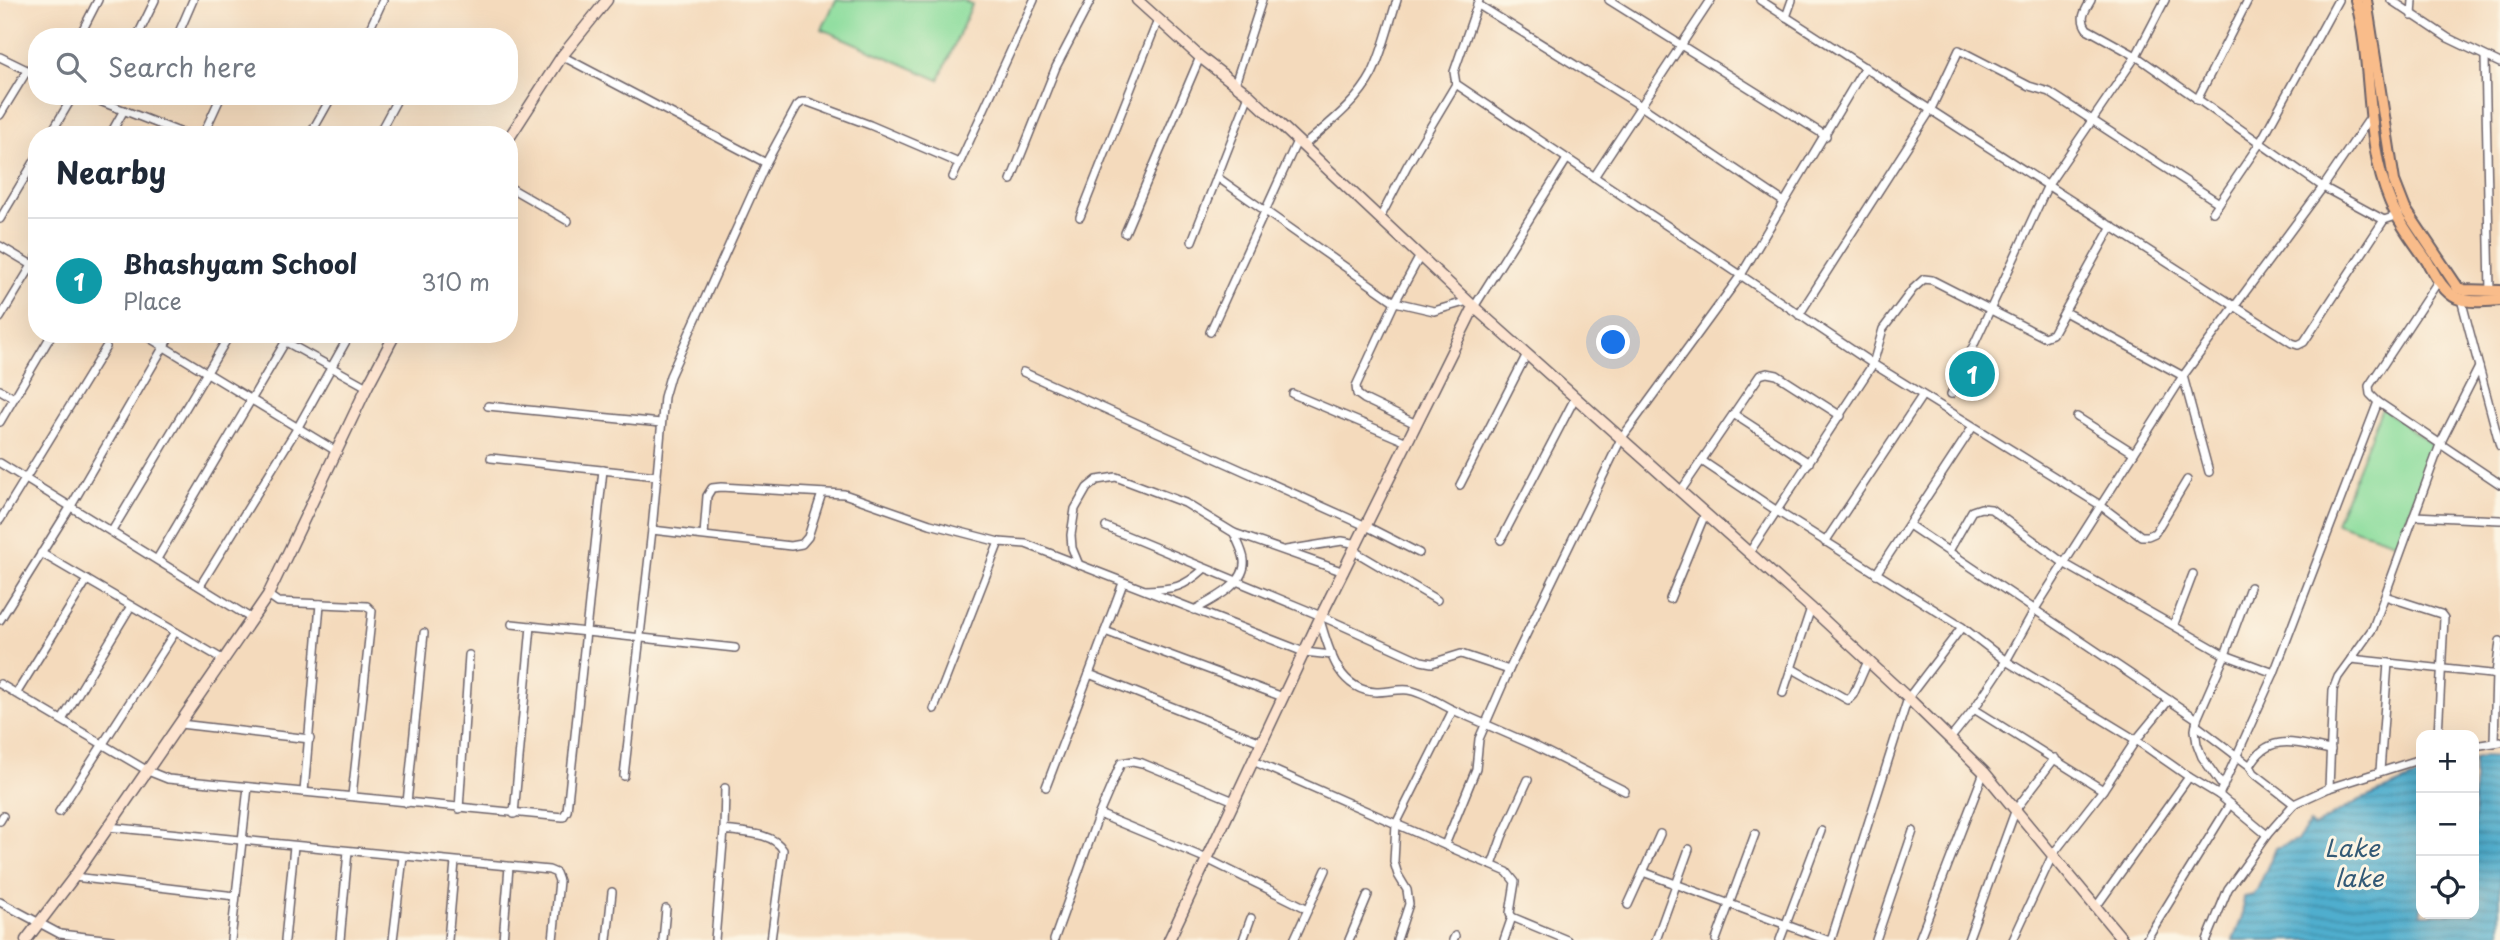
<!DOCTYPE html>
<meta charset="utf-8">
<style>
body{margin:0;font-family:"Playpen Sans",sans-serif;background:#f6f6f7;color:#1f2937}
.controls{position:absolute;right:21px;bottom:21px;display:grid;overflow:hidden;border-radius:14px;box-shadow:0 7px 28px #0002}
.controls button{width:63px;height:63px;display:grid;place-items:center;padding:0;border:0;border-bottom:2px solid #e0e1e3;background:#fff;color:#1f2937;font:35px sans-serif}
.you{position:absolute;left:1614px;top:343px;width:24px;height:24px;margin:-18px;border:5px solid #fff;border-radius:50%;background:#1a73e8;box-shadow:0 0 0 10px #1a73e833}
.badge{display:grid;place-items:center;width:46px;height:46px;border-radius:50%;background:#ea580c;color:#fff;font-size:23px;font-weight:700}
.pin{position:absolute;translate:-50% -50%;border:4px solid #fff;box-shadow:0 2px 7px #0006}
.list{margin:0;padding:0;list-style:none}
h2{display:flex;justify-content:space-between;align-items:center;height:91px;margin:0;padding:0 28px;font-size:30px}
h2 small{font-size:23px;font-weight:400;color:#747a83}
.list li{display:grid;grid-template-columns:46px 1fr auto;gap:21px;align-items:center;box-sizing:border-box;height:126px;padding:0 28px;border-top:2px solid #e0e1e3}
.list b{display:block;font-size:26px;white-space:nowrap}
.list p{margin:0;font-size:23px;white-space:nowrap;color:#747a83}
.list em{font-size:23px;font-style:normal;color:#747a83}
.icon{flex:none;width:38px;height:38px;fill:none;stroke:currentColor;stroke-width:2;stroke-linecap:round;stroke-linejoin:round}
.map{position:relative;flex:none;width:2500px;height:940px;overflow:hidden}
.search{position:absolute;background:#fff;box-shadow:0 7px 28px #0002;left:28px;top:28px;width:490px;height:77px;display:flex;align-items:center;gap:18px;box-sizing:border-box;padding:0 24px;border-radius:28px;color:#747a83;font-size:26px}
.panel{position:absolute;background:#fff;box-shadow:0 7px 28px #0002;left:28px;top:126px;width:490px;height:217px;border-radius:28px}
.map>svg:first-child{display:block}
</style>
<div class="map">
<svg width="2500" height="940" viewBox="0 0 2500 940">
<defs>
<pattern id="water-rules" width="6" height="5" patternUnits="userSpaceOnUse" patternTransform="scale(1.75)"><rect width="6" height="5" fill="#4faece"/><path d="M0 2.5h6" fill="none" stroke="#418da8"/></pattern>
</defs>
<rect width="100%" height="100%" fill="#fcf5e5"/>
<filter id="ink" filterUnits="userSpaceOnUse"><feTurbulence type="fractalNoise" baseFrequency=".0143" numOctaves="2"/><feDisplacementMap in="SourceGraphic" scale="14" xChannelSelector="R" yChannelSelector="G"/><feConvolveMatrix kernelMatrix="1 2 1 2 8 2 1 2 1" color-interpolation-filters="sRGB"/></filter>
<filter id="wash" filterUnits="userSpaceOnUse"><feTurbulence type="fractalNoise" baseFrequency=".00686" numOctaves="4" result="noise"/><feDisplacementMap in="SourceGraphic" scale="28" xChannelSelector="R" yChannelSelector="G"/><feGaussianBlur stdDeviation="1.57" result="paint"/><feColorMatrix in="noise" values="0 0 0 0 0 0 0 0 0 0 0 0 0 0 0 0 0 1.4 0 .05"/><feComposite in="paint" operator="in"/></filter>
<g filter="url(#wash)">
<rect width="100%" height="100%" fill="#f4dabc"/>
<g fill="#8cdd9d" stroke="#57806c" stroke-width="2">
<path d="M836 0H962L972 5 939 80 822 29Z"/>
<path d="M2382 408 2433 445 2398 543 2336 523Z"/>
</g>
<path fill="url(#water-rules)" stroke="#386884" stroke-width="2" d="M2484 756 2500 757V940H2233L2242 917 2244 897 2253 895 2257 890 2276 848 2297 840 2310 823 2313 827 2360 800 2421 775V914H2474V759Z"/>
</g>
<g filter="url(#ink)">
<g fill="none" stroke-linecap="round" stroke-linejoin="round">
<defs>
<g id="street">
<path d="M1479 0 1454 72 1456 84 1873 364 1883 329 1913 289 1924 279 1932 280 2044 337 2052 334 2112 226"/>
<path d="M1609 0 1826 136"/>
<path d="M1760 0 2292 343 2298 345 2304 342 2384 220"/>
<path d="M2091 0C2085 11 2079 18 2087 29L2136 56 2323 187 2384 220 2399 215"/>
<path d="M2391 0 2448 38 2500 63"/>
<path d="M1477 4 1641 106 1784 202"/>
<path d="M2412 16 2413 0"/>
<path d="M1786 17 1792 0"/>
<path d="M79 37 98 0"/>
<path d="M137 37 155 0"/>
<path d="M177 37 193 0"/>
<path d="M366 37 383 0"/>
<path d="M432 37 433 34"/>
<path d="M562 56 766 163 797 106 802 102H808L870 125 959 163"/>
<path d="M0 57 37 75"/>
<path d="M2485 57 2490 291"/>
<path d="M1235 84 1262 0"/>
<path d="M87 96 187 135"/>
<path d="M2197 100 2248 0"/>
<path d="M0 115 27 71"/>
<path d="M50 135 73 96"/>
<path d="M110 135 124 110"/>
<path d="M203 135 221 96"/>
<path d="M310 135 332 96"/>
<path d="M378 135 399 96"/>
<path d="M1303 146C1327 125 1357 103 1372 74 1383 51 1389 24 1397 0"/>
<path d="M766 163 670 376 664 397 652 530 791 546 802 544 808 537 822 493"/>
<path d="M953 177 1034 0"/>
<path d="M1217 177 1395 302 1434 311 1468 301"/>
<path d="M1594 177 1711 0"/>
<path d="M1011 180 1056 67 1091 0"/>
<path d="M509 187 568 221"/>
<path d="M2213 212 2260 143 2338 0"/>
<path d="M1080 217 1158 20"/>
<path d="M1380 218 1407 166 1456 84"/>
<path d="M0 219 37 157"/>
<path d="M1125 233 1200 57"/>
<path d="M1192 241 1249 95"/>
<path d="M0 246 32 265"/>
<path d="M2461 299 2500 446"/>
<path d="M1474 307 1567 159"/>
<path d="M2065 312 2183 376 2209 472"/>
<path d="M1799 315 1930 111 1959 50 2029 86 2049 92 2219 203"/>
<path d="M0 318 37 257"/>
<path d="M1210 332 1297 141"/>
<path d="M143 334 336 451"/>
<path d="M286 342 367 387"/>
<path d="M1023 372 1366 526 1419 553"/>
<path d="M0 390 14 398"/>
<path d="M1293 394 1407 442"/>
<path d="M1951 394 2048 185 2136 56 2165 0"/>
<path d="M2378 402 2370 394 2369 386 2439 280"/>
<path d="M488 406 661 423"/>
<path d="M1735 415 1809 463"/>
<path d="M2077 417 2134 453"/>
<path d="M0 422 52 334"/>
<path d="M1416 424 1364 399 1357 394 1356 386 1395 302 1420 256"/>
<path d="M491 458 657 476"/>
<path d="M1702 461 1777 511 1962 627 2006 661 2136 740 2169 700"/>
<path d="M0 463 252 619"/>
<path d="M1460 485 1527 354"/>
<path d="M1680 492 1760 375 1767 373 1777 375 1841 416"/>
<path d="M2414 516 2500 520"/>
<path d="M0 520 106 347"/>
<path d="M1909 525 2197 719"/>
<path d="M1106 527 1321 616 1421 661 1432 663 1461 654 1509 670"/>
<path d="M112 531 230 334"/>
<path d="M704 535 707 496 712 488 721 487 844 494 930 524 999 542 1026 544 1304 652 1332 655"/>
<path d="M1501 540 1575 398"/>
<path d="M1825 542 1922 396"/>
<path d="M1286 550 1342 541 1358 544"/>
<path d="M1354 551 1437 600"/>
<path d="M1949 551 1972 511 1981 508 1991 509 2065 564 2225 655 2274 673"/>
<path d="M41 553 224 660"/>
<path d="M1749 553 1873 364 2100 505 2141 536H2148L2155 533 2187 480"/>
<path d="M157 559 290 334"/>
<path d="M1079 565 1072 548 1071 535 1075 509 1087 488 1097 480 1116 477 1185 503 1234 533 1344 572"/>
<path d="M1876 574 1972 428"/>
<path d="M1123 583 1089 674 1261 742"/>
<path d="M200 586 298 427 350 334"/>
<path d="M1146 590C1174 589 1183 588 1204 569"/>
<path d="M268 595 278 602 367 606 372 611 352 796"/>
<path d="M2385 596 2441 614 2444 618 2438 735"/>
<path d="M1670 599 1705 514"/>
<path d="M1194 610C1212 600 1247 584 1244 560 1243 551 1237 541 1234 533"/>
<path d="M0 620 71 506 171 334"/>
<path d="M1320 620C1329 650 1338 690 1376 692 1387 692 1398 689 1408 690 1423 692 1440 704 1453 710"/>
<path d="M512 624 735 648"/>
<path d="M2174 624 2193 574"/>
<path d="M1105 631 1283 697"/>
<path d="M2351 659 2373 628 2441 442 2479 367"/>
<path d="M1791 668 1848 700 1853 695 1868 661"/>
<path d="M0 684 148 771 168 779 563 817 567 811 603 470"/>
<path d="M1783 693 1811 608"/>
<path d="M16 694 87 580"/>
<path d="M934 709 999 542"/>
<path d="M1974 709 2103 790"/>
<path d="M62 720 131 606"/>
<path d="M180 724 310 739"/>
<path d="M2196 725 2250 766"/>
<path d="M1950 739 1974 709 2006 661 2035 609 2183 376 2323 187 2372 115"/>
<path d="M2494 742 2496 674 2500 641"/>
<path d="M2474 746 2500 742"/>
<path d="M1253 761 1396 824 1394 862 1398 875 1407 890 1409 904 1397 940"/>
<path d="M2380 771 2388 663"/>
<path d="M624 776 652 530"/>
<path d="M1046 787 1089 674"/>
<path d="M2223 787 2202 757 2197 744 2195 730 2197 719 2225 655 2250 587"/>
<path d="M2329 788 2333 690 2338 677 2351 659 2500 675"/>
<path d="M304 792 320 604"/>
<path d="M2219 795 2267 835"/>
<path d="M407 803 424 633"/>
<path d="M2294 804 2254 773 2250 766C2269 731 2298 744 2331 750"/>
<path d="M459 809 469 655"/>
<path d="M59 812 175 632"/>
<path d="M514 814 531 626"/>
<path d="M1099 814 1207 859 1308 909"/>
<path d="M0 821 3 816"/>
<path d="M108 827 549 870 556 873 559 881 553 940"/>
<path d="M724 830 725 788"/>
<path d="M1445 845 1476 769 1479 739 1509 670 1621 439 1741 275 1865 67"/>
<path d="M1492 865 1502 837 1528 780"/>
<path d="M1643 872 1660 834"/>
<path d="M74 877 235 896"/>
<path d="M0 902 60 934 112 940"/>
<path d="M1628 905 1643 872 1827 940"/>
<path d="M2096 907 2189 777 2219 795 2274 673 2378 402 2500 484"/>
<path d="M231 940 248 787"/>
<path d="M285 940 294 846"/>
<path d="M340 940 348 851"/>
<path d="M393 940 403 857"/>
<path d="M448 940 455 862"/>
<path d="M503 940 509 867"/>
<path d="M607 940 612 892"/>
<path d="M663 940 666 909"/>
<path d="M715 940 724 830C743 833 773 832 783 850L771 940"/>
<path d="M1054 940 1099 814 1121 763 1133 761 1142 763 1234 801"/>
<path d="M1243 940 1251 918"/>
<path d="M1294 940 1326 870"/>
<path d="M1349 940 1368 895"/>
<path d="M1453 940 1455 936"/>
<path d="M1504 940 1512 917"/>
<path d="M1567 940 1512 917 1510 913 1515 882 1507 872 1396 824 1453 710 1533 745 1625 791"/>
<path d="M1656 940 1689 849"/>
<path d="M1716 940 1755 834"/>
<path d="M1780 940 1821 831"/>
<path d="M1831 940 1908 698 1962 627"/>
<path d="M1876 940 1913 831"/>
<path d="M1919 940 1984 772"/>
<path d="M1968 940 2016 809 2055 758"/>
<path d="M2013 940 2053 854 2103 790 2136 740 2189 777"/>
<path d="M2146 940 2230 804"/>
<path d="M2207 940 2228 889 2267 835 2294 804 2329 788 2421 759"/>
</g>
<g id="secondary">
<path d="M1137 0 1200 57 1249 95 1474 307 1811 608 1908 698 1984 772 2123 940"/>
<path d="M509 138 562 56 607 0"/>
<path d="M26 940 74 877 268 595 367 387 395 334"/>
<path d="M1169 940 1321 616 1474 307"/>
</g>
<g id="primary">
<path d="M2356 0C2374 65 2364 140 2390 201 2399 223 2414 242 2427 261 2434 273 2443 292 2457 298 2470 303 2487 301 2500 300"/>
<path d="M2366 0 2394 181 2405 209 2458 288 2464 290 2500 291"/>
</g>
</defs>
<use href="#street" stroke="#6c6268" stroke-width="10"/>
<use href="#secondary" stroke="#6c6268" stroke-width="13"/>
<use href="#primary" stroke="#6c6268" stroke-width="14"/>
<use href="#street" stroke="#fff" stroke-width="7"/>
<use href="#secondary" stroke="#fde4d0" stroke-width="10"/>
<use href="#primary" stroke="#f9bc8a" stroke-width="10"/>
</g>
</g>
<g text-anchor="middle" stroke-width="6" stroke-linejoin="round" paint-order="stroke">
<g font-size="24" font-style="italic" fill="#345a76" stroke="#fcf5e5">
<text x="2352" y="857">Lake</text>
<text x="2359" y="887">lake</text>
</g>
</g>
</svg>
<div class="controls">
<button>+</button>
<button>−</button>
<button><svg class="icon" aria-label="locate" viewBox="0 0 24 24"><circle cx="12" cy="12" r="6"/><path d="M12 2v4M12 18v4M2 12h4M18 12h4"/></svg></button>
</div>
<div class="you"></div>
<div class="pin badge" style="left:1972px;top:374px;background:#0f9aa8">1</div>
<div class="search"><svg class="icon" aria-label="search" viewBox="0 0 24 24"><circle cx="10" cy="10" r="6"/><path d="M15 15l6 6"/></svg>Search here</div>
<section class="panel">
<h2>Nearby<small></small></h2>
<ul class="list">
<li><span class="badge" style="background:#0f9aa8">1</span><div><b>Bhashyam School</b><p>Place</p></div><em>310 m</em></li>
</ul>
</section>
</div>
